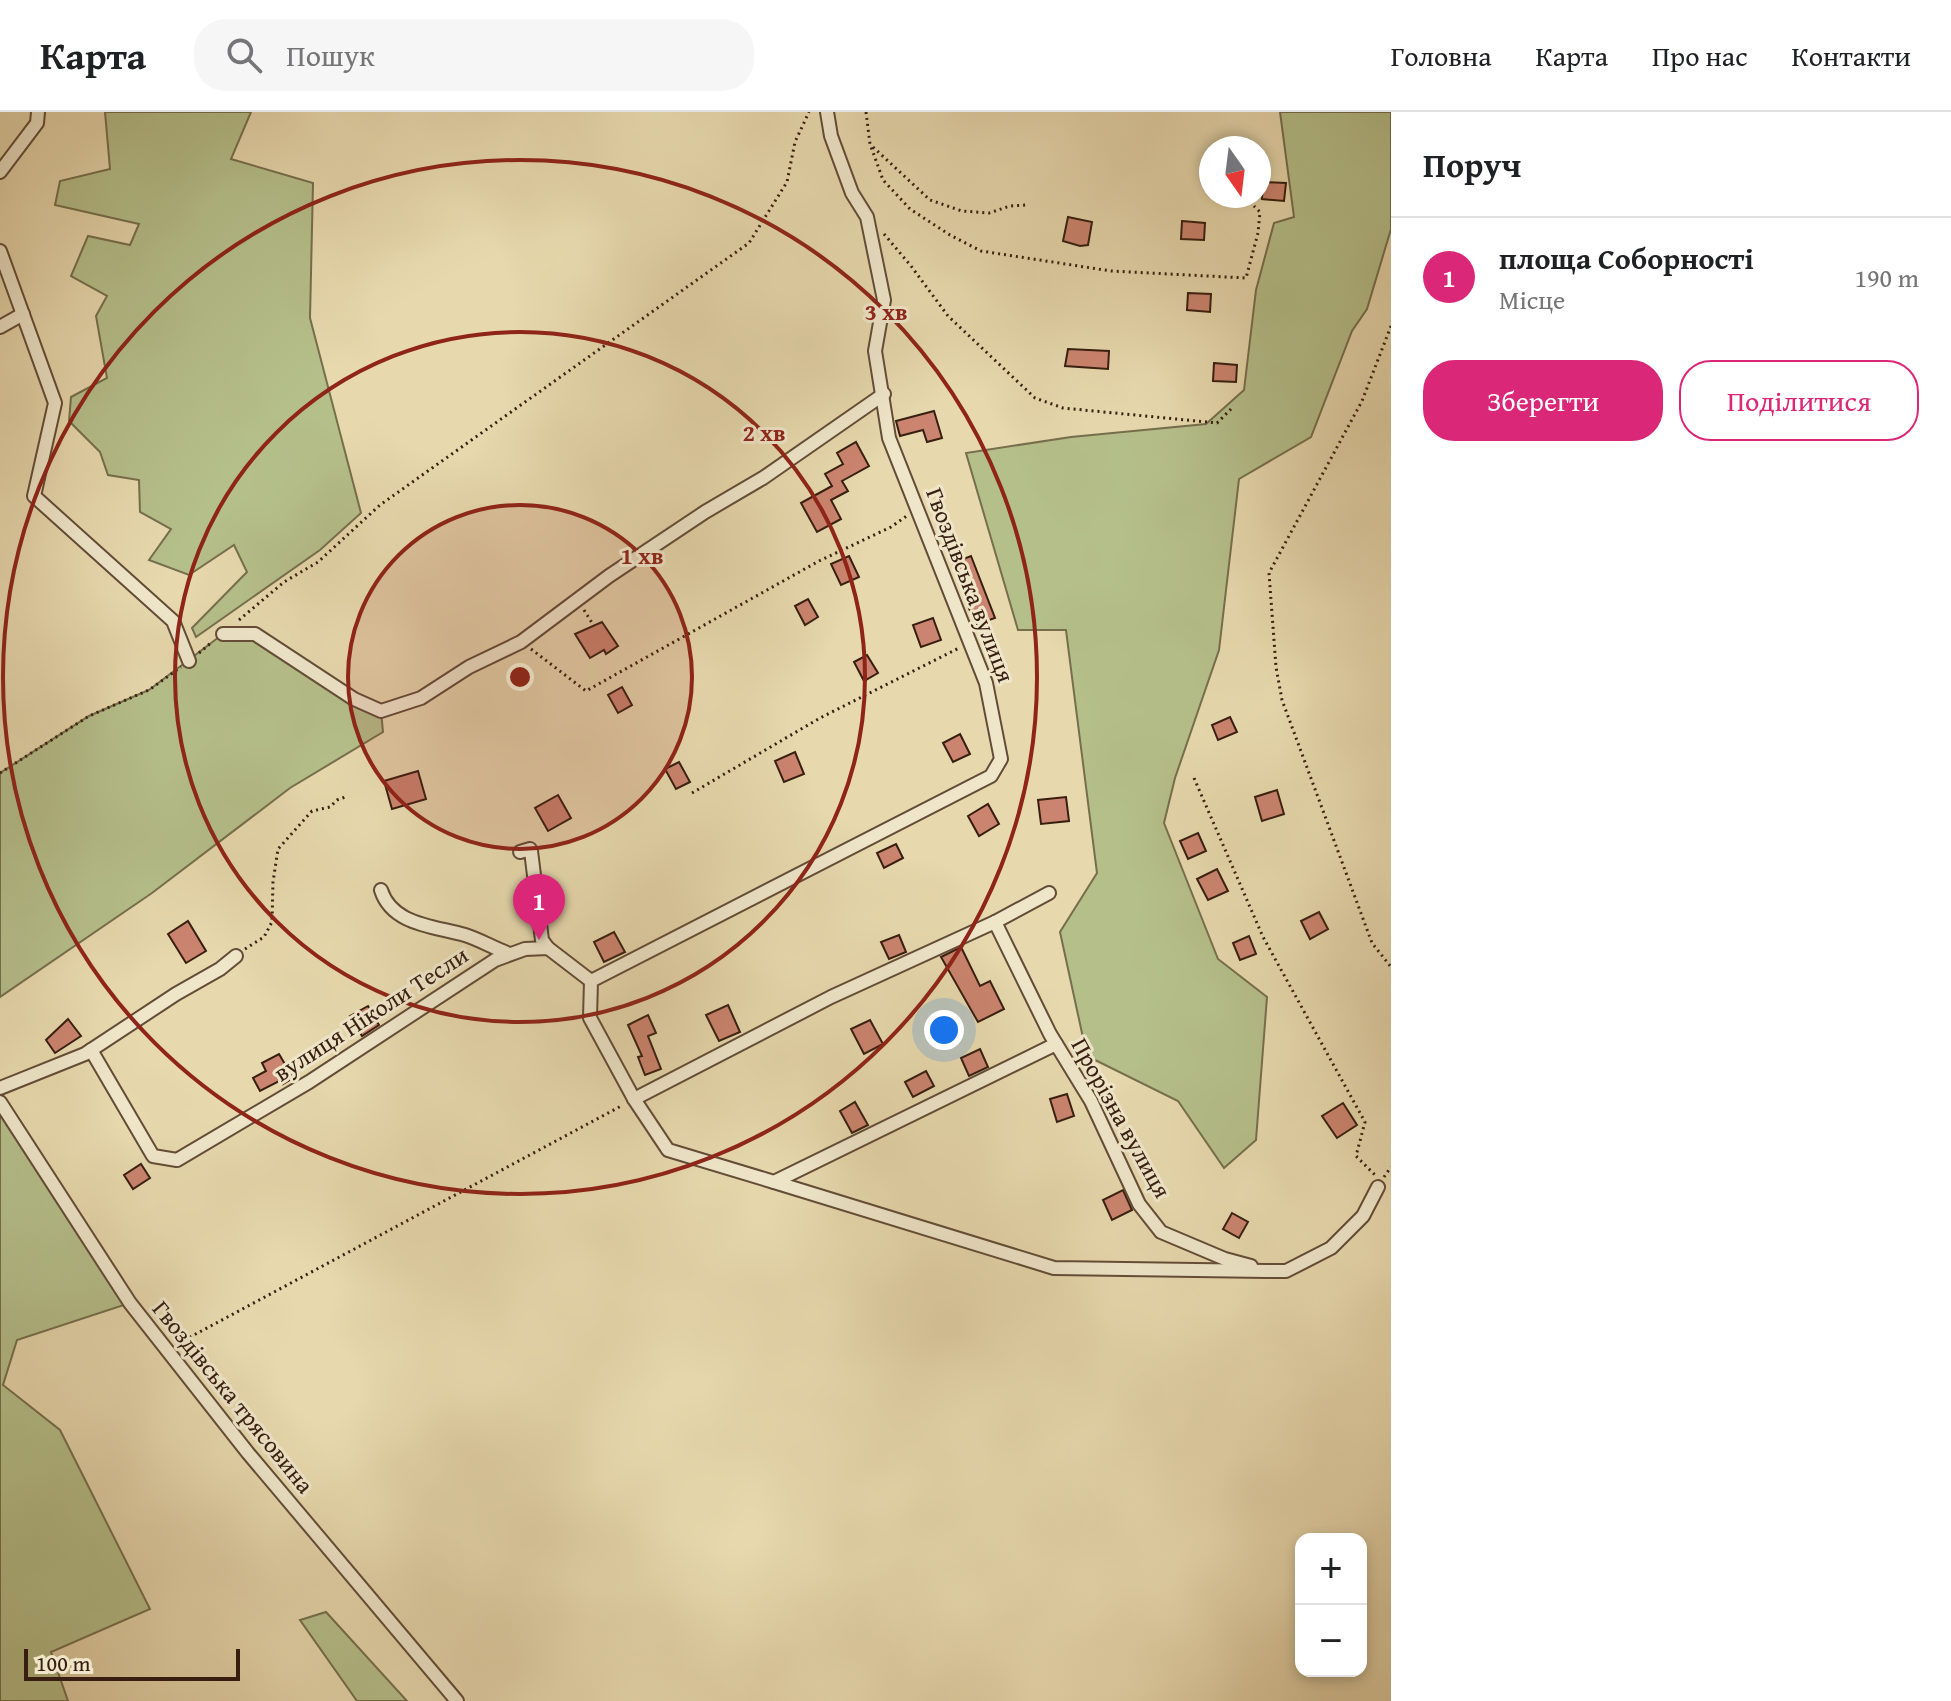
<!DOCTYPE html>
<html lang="uk">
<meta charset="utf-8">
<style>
body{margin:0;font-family:"Gentium Book Plus",serif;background:#f6f6f6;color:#202124}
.controls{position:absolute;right:24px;bottom:24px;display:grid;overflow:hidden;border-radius:16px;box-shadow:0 4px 12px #0003}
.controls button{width:72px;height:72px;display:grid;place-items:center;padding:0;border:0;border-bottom:2px solid #e0e0e0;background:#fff;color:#202124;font:40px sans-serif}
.compass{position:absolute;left:1199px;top:24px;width:72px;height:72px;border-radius:50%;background:#fff;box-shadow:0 4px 12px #0003;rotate:166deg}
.scale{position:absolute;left:24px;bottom:20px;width:216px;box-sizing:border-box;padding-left:8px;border:4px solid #371e10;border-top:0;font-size:22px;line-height:28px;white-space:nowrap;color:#371e10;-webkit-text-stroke:6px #efe6ca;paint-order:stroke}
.you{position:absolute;left:944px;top:918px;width:28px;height:28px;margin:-20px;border:6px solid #fff;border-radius:50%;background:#1a73e8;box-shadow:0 0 0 12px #1a73e833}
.badge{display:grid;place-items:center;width:52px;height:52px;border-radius:50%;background:#db2777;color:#fff;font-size:26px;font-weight:700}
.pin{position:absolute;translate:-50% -66px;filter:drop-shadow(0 2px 4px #0008)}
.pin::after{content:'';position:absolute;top:42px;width:28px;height:24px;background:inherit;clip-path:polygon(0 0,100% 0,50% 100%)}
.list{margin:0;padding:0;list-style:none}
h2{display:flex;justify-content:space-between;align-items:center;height:104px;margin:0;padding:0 32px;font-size:34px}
h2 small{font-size:26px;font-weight:400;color:#757577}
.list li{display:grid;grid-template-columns:52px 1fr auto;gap:24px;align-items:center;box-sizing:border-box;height:120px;padding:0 32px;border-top:2px solid #e0e0e0}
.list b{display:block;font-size:30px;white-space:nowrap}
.list p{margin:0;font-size:26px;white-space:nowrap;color:#757577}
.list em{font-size:26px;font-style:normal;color:#757577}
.actions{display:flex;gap:16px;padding:24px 32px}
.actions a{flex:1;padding:18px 0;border:2px solid #db2777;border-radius:32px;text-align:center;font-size:28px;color:#db2777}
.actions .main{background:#db2777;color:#fff}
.icon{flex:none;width:44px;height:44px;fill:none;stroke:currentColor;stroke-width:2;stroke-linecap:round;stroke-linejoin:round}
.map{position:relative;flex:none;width:1391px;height:1589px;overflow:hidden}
header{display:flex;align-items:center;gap:48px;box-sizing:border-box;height:112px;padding:0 40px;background:#fff;border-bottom:2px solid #e0e0e0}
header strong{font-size:38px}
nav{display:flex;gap:44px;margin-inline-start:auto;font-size:28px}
.search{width:560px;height:72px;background:#f6f6f6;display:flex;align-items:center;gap:20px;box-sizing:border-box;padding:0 28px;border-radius:32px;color:#757577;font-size:30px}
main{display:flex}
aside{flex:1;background:#fff}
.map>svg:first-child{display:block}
</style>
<header>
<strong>Карта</strong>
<div class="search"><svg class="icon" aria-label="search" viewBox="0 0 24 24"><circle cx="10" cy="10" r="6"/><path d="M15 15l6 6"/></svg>Пошук</div>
<nav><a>Головна</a><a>Карта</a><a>Про нас</a><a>Контакти</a></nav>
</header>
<main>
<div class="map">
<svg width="1391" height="1589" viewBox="0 0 1391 1589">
<rect width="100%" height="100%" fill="#e7d8ad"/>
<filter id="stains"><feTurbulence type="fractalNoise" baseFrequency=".0025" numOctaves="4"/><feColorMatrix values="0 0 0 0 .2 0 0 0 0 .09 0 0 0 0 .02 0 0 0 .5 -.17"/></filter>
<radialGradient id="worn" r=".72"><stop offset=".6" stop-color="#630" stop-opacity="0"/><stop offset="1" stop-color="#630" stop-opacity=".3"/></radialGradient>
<g fill="#b5bf8a" stroke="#766e4d" stroke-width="2">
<path d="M105 0H251L231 47 313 71 310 206 361 401 320 438 196 525 192 516 247 460 234 433 189 463 149 448 171 417 140 400 139 368 108 363 100 340 69 309 71 285 107 266 96 204 107 184 71 164 88 124 130 133 139 112 55 93 60 69 110 57Z"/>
<path d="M1280 0H1391V117L1367 197 1352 219 1311 325 1239 367 1219 538 1175 666 1164 711 1218 847 1267 885 1256 1028 1224 1056 1178 989 1087 944 1060 820 1097 761 1066 518H1018L966 341 1071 325 1206 312 1244 278 1256 178 1274 111 1294 105Z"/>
<path d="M223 522H255L381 599 383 620 290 676 152 781 0 885V661L89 604 149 578Z"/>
<path d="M0 990 130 1191 17 1228 3 1273 60 1318 150 1497 51 1540 68 1589H0Z"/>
<path d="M326 1500 407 1589H357L300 1508Z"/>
</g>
<g fill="#cb846f" stroke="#371e10" stroke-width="2">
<path d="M1263 70 1286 71 1284 89 1262 87Z"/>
<path d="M1068 105 1092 110 1088 133 1080 134 1063 129Z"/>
<path d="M1182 109 1205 111 1204 128 1181 127Z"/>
<path d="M1188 181 1211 182 1210 200 1187 198Z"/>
<path d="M1068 237 1109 239 1108 257 1065 254Z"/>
<path d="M1214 251 1237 253 1236 270 1213 269Z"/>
<path d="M934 299 942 326 927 330 923 318 900 324 896 309Z"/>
<path d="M856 330 869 354 842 369 848 379 831 388 841 407 817 420 801 391 832 374 825 362 843 352 837 341Z"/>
<path d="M849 444 859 465 841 473 831 452Z"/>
<path d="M971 444 995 506 975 513 953 451Z"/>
<path d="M808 487 818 505 805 513 795 494Z"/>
<path d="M933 506 941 528 921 535 913 513Z"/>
<path d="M602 510 618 534 606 542 604 538 590 546 575 522Z"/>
<path d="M867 543 878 561 864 569 854 550Z"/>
<path d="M622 575 632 593 618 601 608 583Z"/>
<path d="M1230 605 1237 620 1218 628 1212 613Z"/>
<path d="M960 622 970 642 953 650 943 631Z"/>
<path d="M795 640 804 662 784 670 775 649Z"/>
<path d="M679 650 690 670 676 677 665 657Z"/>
<path d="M418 659 426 687 392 697 384 669Z"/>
<path d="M1277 678 1284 702 1262 709 1255 685Z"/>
<path d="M558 683 571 706 548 719 535 696Z"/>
<path d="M1066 685 1069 709 1041 712 1038 688Z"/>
<path d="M988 692 999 712 979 724 968 704Z"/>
<path d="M1198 721 1206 739 1188 747 1180 729Z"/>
<path d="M896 732 903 746 884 756 877 741Z"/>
<path d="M1217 757 1228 779 1208 788 1197 767Z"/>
<path d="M1319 800 1328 817 1310 827 1301 809Z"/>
<path d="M188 809 206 839 186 851 168 822Z"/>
<path d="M614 820 625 840 604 850 594 830Z"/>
<path d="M899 823 906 840 889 847 881 830Z"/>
<path d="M1249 824 1256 842 1240 848 1233 831Z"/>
<path d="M961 835 980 874 990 869 1004 897 978 910 941 845Z"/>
<path d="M728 893 740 920 719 929 706 903Z"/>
<path d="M368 894 379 913 362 924 350 904Z"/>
<path d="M648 903 656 921 648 924 661 957 645 963 638 945 642 944 628 913Z"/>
<path d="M68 907 81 924 55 941 46 928Z"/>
<path d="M870 908 883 932 864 942 851 917Z"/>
<path d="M980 937 988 955 969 964 961 946Z"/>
<path d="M279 942 293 966 283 972 281 968 260 979 253 966 266 959 262 951Z"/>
<path d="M926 959 934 974 913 985 905 970Z"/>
<path d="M1067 982 1074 1004 1057 1010 1050 987Z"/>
<path d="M855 990 868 1013 852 1021 840 999Z"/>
<path d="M1343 991 1357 1013 1337 1026 1322 1004Z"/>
<path d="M141 1052 150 1066 133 1077 124 1063Z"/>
<path d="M1123 1078 1132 1098 1112 1108 1103 1088Z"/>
<path d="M1232 1101 1248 1110 1239 1126 1223 1117Z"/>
</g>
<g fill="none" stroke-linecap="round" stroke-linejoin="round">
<defs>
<g id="street">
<path d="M827 0 831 24 852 81 867 105 884 188 875 239 889 326 986 571 1001 647 991 664 591 869 590 906 634 987 668 1038 774 1070 1056 932"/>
<path d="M0 60 37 11 38 0"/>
<path d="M0 139 55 291 34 384 173 509 189 549"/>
<path d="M0 215 23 202"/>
<path d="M223 522H255L354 587 381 599 421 586 469 555 521 530 609 464 705 400 763 366 884 282"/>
<path d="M520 740 530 737 531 739 542 828 548 836"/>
<path d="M381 778C392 813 434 814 465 823 481 828 495 837 510 842"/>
<path d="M995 810 1050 922 1091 989 1139 1092 1161 1120 1225 1147 1251 1154"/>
<path d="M91 938 153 1044 177 1048 309 970 495 848 525 837 548 836 591 869"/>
<path d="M0 976 85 942 176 882 220 857 236 844"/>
<path d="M634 987 831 885 995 810 1049 781"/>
<path d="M0 990 130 1191 248 1341 457 1589"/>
<path d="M774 1070 1054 1156 1267 1159H1286L1331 1136 1363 1104 1378 1075"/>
</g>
</defs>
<use href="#street" stroke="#634c37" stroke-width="16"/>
<g stroke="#371e10" stroke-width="3" stroke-dasharray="2 4" stroke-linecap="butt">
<path d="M866 0 870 32 883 68 910 97 950 123 981 139 1111 159 1246 166 1258 121 1260 100 1254 94"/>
<path d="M873 35 930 88 962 99 989 101 1010 94 1027 93"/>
<path d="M884 122 911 154 948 204 1035 286 1063 296 1217 311 1231 297"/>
<path d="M1391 214 1362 289 1269 461 1276 555 1282 588 1372 831 1391 855"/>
<path d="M584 498 594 514"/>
<path d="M239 508 284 470 318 450 380 393 749 131 787 70 795 30 809 0"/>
<path d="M531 537 586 579 819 449 891 415 908 403"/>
<path d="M199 541 212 530"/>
<path d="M0 661 89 604 149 578 181 555"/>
<path d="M1194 666 1263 825 1365 1010 1356 1044 1375 1063"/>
<path d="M692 681 820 606 959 536"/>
<path d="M245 837 264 825 272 810 273 770 278 737 312 699 330 695 337 688 348 684"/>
<path d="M1384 1065 1391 1055"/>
<path d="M179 1231 623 993"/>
</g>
<use href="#street" stroke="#efe6ca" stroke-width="12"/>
</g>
<circle cx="520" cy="565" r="172" fill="#8f2418" fill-opacity=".12"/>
<g fill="none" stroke="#8f2418" stroke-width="4">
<circle cx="520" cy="565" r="172"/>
<circle cx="520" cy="565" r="345"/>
<circle cx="520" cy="565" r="517"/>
</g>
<g text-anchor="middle" stroke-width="6" stroke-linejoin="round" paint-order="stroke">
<g font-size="24" fill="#371e10" stroke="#efe6ca">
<text transform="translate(970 473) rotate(69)" y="8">Гвоздівська вулиця</text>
<text transform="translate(371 902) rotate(-33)" y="8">вулиця Ніколи Тесли</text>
<text transform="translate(1121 1006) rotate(61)" y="8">Прорізна вулиця</text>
<text transform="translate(233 1285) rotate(51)" y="8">Гвоздівська трясовина</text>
</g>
</g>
<circle cx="520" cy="565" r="12" fill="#8f2418" stroke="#efe6ca" stroke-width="4"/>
<g font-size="24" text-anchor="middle" font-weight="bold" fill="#8f2418" stroke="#efe6ca" stroke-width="6" stroke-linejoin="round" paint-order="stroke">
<text x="886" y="208">3 хв</text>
<text x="764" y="329">2 хв</text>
<text x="642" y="452">1 хв</text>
</g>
<rect width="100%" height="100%" filter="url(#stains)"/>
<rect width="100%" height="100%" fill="url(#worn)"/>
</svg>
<div class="controls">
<button>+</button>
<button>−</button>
</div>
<svg class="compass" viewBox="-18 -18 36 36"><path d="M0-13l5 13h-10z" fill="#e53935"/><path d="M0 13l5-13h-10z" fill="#757577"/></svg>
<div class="scale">100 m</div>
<div class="you"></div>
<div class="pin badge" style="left:539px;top:828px">1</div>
</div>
<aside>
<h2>Поруч<small></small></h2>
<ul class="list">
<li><span class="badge">1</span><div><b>площа Соборності</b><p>Місце</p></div><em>190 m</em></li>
</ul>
<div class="actions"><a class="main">Зберегти</a><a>Поділитися</a></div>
</aside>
</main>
